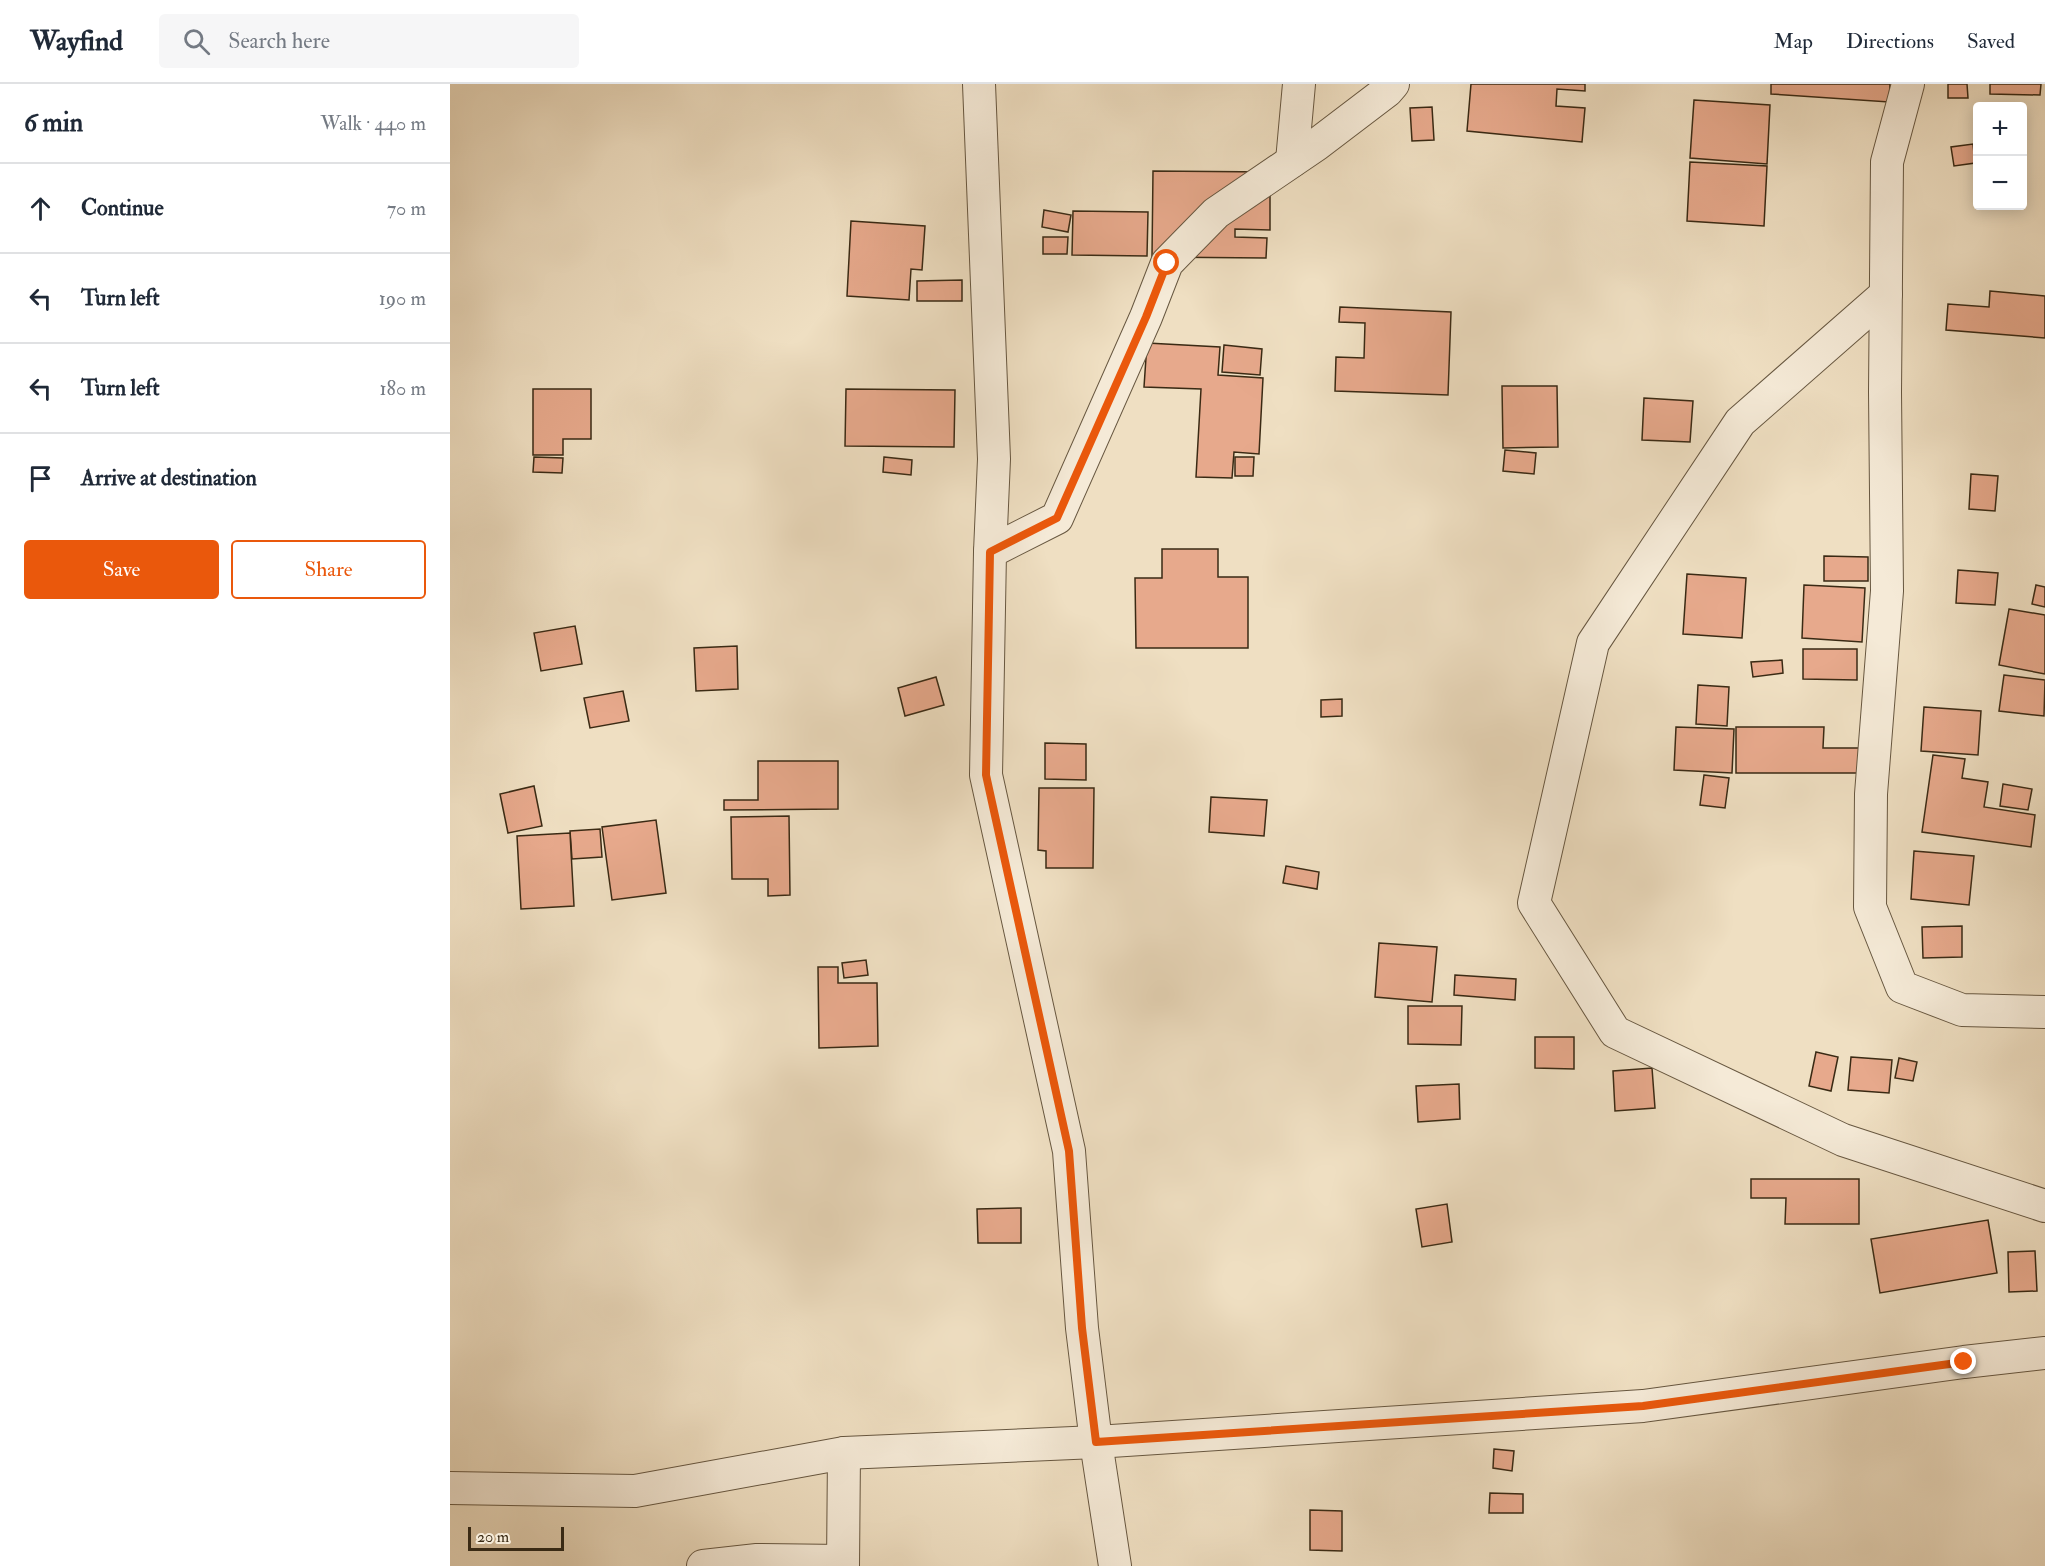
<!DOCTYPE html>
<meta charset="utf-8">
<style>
body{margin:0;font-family:"IM FELL Double Pica",serif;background:#f6f6f7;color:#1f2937}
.controls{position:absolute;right:18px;top:18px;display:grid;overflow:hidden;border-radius:6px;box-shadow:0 3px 15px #0003}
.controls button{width:54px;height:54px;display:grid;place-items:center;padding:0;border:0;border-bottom:2px solid #e0e1e3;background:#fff;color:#1f2937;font:30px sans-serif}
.scale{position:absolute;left:18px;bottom:15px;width:96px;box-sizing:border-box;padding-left:6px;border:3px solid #3a2a14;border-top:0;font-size:16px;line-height:21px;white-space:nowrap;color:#3a2a14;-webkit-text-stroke:4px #f5ead7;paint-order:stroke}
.stop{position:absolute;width:18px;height:18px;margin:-14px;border:4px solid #ea580c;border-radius:50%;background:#fff}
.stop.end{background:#ea580c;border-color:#fff;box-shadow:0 2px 6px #0008}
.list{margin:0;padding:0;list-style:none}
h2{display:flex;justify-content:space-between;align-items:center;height:78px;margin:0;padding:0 24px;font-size:26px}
h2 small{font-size:20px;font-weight:400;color:#747a83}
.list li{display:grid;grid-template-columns:39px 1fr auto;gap:18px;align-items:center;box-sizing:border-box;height:90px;padding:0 24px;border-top:2px solid #e0e1e3}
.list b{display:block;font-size:22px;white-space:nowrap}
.list em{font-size:20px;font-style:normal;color:#747a83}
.actions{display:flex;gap:12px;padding:18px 24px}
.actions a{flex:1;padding:14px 0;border:2px solid #ea580c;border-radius:6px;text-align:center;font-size:21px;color:#ea580c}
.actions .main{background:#ea580c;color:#fff}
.icon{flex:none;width:33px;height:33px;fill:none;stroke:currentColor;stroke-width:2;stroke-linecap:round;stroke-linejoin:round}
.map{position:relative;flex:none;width:1595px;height:1482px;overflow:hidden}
header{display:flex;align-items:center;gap:36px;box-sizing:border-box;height:84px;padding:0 30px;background:#fff;border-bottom:2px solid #e0e1e3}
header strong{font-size:28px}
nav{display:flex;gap:33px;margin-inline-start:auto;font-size:21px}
.search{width:420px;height:54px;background:#f6f6f7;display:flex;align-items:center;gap:15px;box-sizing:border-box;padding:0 21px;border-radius:6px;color:#747a83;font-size:22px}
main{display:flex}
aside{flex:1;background:#fff}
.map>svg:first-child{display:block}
</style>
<header>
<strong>Wayfind</strong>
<div class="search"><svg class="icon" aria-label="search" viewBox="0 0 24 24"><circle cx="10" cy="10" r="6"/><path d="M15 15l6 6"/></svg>Search here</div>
<nav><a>Map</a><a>Directions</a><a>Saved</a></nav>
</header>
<main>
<aside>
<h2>6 min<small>Walk · 440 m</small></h2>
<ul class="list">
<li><svg class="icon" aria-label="ahead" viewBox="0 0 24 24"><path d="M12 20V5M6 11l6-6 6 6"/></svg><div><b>Continue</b></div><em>70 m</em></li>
<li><svg class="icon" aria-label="left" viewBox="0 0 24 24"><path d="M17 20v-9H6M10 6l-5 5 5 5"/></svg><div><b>Turn left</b></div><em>190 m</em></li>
<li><svg class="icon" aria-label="left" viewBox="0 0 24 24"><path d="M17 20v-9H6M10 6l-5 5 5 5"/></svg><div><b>Turn left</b></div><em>180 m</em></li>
<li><svg class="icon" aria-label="arrive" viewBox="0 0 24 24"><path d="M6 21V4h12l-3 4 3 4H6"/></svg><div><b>Arrive at destination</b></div></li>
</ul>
<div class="actions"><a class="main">Save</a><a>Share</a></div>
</aside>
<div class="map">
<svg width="1595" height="1482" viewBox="0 0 1595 1482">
<rect width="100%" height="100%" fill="#efdfc2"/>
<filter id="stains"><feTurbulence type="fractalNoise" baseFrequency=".00333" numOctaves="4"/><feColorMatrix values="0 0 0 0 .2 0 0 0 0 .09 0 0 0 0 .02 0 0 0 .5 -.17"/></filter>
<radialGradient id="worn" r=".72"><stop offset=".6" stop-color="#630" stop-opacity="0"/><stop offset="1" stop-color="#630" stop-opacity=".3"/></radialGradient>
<g fill="#e7a98c" stroke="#3a2a14" stroke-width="1.5">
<path d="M1021 0H1135V7L1107 5 1106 22 1135 24 1132 58 1017 47Z"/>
<path d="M1321 0H1440L1439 18 1321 10Z"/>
<path d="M1498 0H1517L1518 14H1498Z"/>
<path d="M1540 0H1591L1590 11 1540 10Z"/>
<path d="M1244 16 1320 21 1317 80 1240 74Z"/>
<path d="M982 23 984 56 962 57 960 24Z"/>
<path d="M1523 60 1525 79 1504 82 1501 63Z"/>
<path d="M1240 78 1317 82 1314 142 1237 137Z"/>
<path d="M703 87 820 88V146L785 145V153L817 154 816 174 702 173Z"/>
<path d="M594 126 621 131 618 148 592 143Z"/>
<path d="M623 127 698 128 697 172 622 171Z"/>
<path d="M401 137 475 142 472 186 461 185 459 216 397 212Z"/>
<path d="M593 153H618L617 170H593Z"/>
<path d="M512 196V217H467V197Z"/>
<path d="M1540 207 1595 212V254L1496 246 1498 220 1539 223Z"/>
<path d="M890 223 1001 228 998 311 885 307 886 273 914 274 915 239 889 238Z"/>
<path d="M697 259 770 263 768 291 813 294 809 370 784 368 782 394 746 393 751 305 694 303Z"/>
<path d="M774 261 812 265 810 291 772 288Z"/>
<path d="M1052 302H1107L1108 363 1053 364Z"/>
<path d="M83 305H141V355H113V371H83Z"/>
<path d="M396 305 505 306 504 363 395 362Z"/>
<path d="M1194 314 1243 317 1240 358 1192 356Z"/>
<path d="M1055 366 1086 369 1084 390 1053 387Z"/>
<path d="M84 373 113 374 112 389 83 388Z"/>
<path d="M434 373 462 376 461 391 433 388Z"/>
<path d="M785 373H804L803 392H785Z"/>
<path d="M1521 390 1548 392 1545 427 1519 425Z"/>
<path d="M712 465H768V493H798V564H686L685 494H712Z"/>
<path d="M1374 472 1418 473V497H1374Z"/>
<path d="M1508 486 1548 489 1545 521 1506 519Z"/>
<path d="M1237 490 1296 494 1292 554 1233 550Z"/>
<path d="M1354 501 1415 504 1412 558 1352 554Z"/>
<path d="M1586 501 1595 503V523L1582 520Z"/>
<path d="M1559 525 1595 531V590L1549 581Z"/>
<path d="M125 542 132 580 91 587 84 549Z"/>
<path d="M287 562 288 605 246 607 244 564Z"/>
<path d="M1353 565H1407V596L1353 595Z"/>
<path d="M1332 576 1333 589 1303 593 1301 578Z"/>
<path d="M1554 591 1595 596 1594 632 1549 627Z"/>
<path d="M486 593 494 621 455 632 448 604Z"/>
<path d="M1248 601 1279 603 1277 642 1246 640Z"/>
<path d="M173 607 179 637 140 644 134 614Z"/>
<path d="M892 615V632L871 633V616Z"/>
<path d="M1474 623 1531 627 1528 671 1471 667Z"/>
<path d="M1226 643 1284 645 1282 689 1224 686Z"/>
<path d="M1286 643H1374L1373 664H1410L1409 689H1286Z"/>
<path d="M595 659 636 660V696L595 695Z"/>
<path d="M1483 671 1515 675 1512 694 1538 698 1534 723 1585 731 1581 763 1472 748Z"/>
<path d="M308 677H388V725L274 726V716H308Z"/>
<path d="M1254 691 1279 694 1275 724 1250 721Z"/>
<path d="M1553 700 1582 705 1578 726 1550 722Z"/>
<path d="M84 702 92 742 58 749 50 710Z"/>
<path d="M589 704H644L643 784H596V767L588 766Z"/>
<path d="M761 713 817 716 814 752 759 748Z"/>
<path d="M339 732 340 811 318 812V795H282L281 733Z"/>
<path d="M206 736 216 809 162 816 152 743Z"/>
<path d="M150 745 152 773 122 775 120 747Z"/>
<path d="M120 749 124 822 71 825 67 752Z"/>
<path d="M1464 767 1524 772 1519 821 1461 815Z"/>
<path d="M836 782 869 788 867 805 833 799Z"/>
<path d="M1512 842V873L1473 874 1472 843Z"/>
<path d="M929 859 987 863 982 918 925 913Z"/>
<path d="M416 876 418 891 394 894 392 879Z"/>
<path d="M368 883H388V899H427L428 962 369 964Z"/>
<path d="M1005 891 1066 895 1065 916 1004 911Z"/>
<path d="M958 922H1012L1011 961 958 960Z"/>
<path d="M1085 953H1124V985L1085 984Z"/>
<path d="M1366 968 1388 973 1381 1007 1359 1002Z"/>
<path d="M1401 973 1442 976 1439 1009 1398 1006Z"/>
<path d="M1449 974 1467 978 1463 997 1445 994Z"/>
<path d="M1202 984 1205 1024 1165 1027 1163 987Z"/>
<path d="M1009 1000 1010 1035 968 1038 966 1002Z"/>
<path d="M1301 1095H1409V1140H1335L1336 1114H1301Z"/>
<path d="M997 1120 1002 1158 972 1163 966 1125Z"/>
<path d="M571 1124V1159H528L527 1125Z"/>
<path d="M1538 1136 1547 1189 1430 1209 1421 1155Z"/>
<path d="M1585 1167 1587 1207 1559 1208 1558 1168Z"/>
<path d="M1044 1365 1064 1367 1062 1387 1043 1384Z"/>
<path d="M1040 1409 1073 1410V1429H1039Z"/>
<path d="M860 1426 892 1427V1467L860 1466Z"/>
</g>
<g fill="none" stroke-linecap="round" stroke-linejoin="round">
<defs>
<g id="street">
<path d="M529 0 544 375 540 468"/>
<path d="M1458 0 1437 78 1435 308 1437 507 1421 710 1420 823 1452 903 1512 926 1595 928"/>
<path d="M842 77 849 0"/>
<path d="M1436 210 1290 338 1143 559 1084 819 1165 948 1393 1056 1595 1122"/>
<path d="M0 1404 185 1407 394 1369 646 1358 1193 1322 1514 1278 1595 1269"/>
<path d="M253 1482 307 1476 393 1477"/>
<path d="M393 1482 394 1369"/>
<path d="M665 1482 646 1358 632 1244 619 1067 536 691 540 468 607 434 696 233 717 179 766 129 866 61 937 7 943 0"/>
</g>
</defs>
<use href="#street" stroke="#675740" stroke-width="34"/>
<use href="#street" stroke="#f5ead7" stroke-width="32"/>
</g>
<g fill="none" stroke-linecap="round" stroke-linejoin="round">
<path stroke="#ea580c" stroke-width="8" d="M717 179 696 233 607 434 540 468 536 691 619 1067 632 1244 646 1358 1193 1322 1514 1278"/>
</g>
<rect width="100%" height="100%" filter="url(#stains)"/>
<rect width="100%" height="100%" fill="url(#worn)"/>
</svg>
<div class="controls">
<button>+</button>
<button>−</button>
</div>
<div class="scale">20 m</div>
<div class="stop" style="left:717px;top:179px"></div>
<div class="stop end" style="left:1514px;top:1278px"></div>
</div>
</main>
